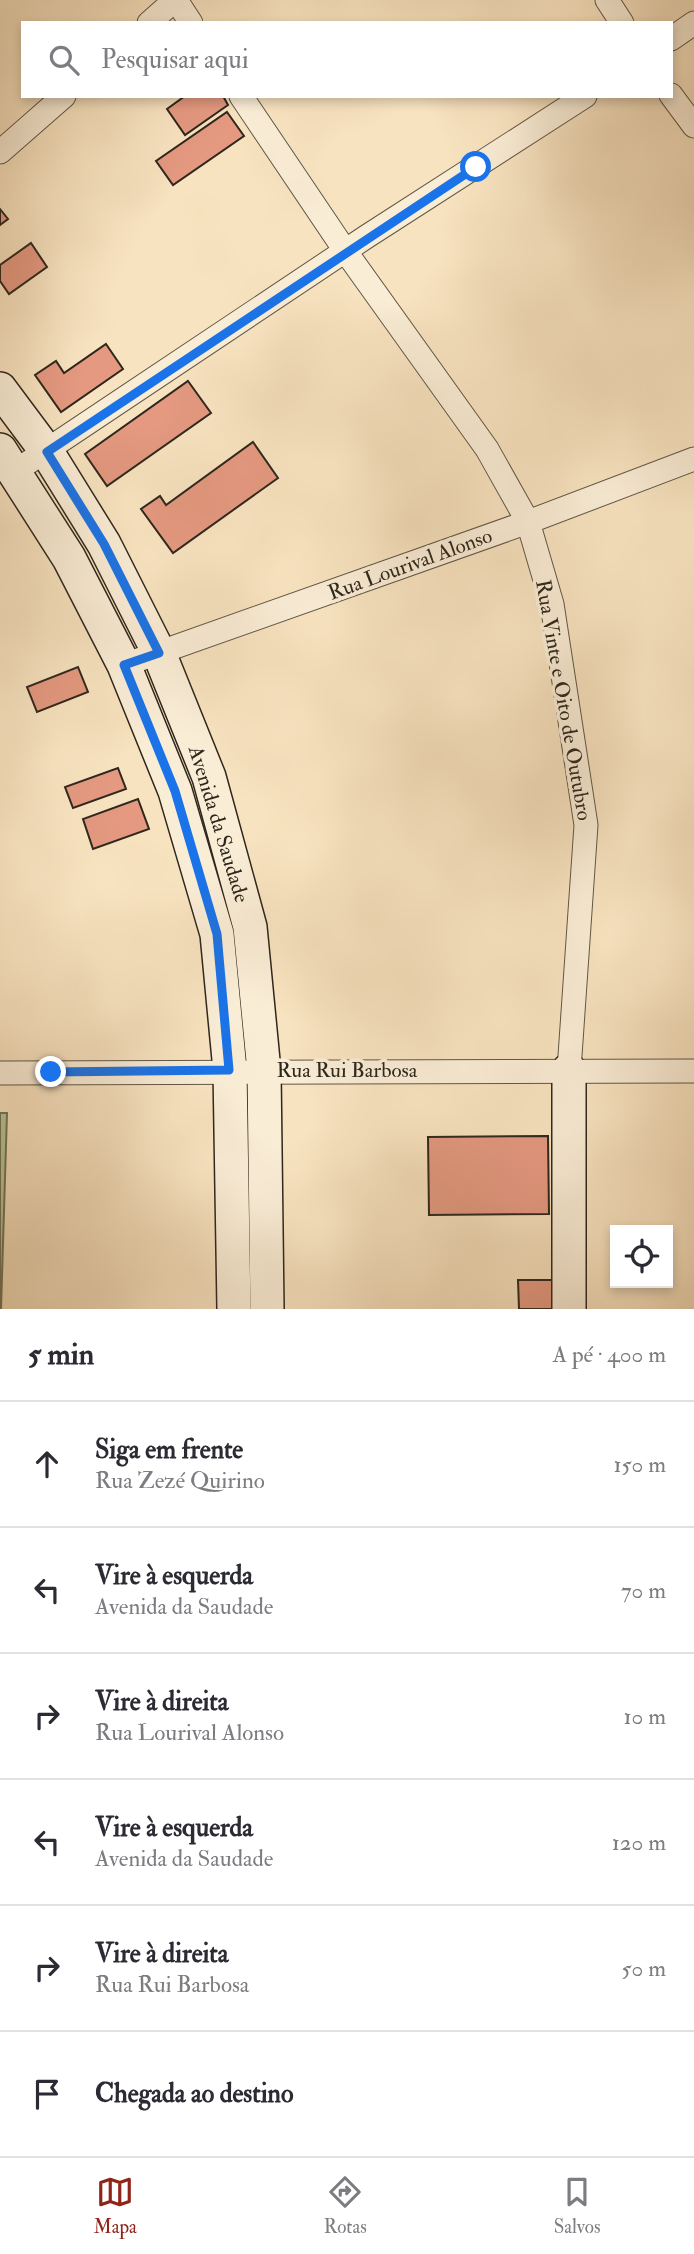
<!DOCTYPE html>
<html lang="pt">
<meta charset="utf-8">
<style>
body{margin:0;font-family:"IM FELL Double Pica",serif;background:#f2f2f3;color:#2b2b33}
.controls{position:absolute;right:21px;bottom:21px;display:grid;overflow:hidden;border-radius:0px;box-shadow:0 4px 10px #0003}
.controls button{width:63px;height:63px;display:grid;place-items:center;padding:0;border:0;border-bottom:2px solid #e1e1e2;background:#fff;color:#2b2b33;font:35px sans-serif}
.stop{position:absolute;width:21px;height:21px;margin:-16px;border:5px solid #1a73e8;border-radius:50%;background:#fff}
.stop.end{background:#1a73e8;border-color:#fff;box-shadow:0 2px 7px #0008}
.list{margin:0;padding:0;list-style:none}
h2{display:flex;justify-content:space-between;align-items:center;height:91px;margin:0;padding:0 28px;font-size:30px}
h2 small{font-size:23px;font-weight:400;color:#7c7c81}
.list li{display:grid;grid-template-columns:46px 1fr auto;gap:21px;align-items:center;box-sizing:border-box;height:126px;padding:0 28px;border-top:2px solid #e1e1e2}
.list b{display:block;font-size:26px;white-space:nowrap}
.list p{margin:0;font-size:23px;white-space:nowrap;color:#7c7c81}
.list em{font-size:23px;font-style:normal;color:#7c7c81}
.icon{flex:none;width:38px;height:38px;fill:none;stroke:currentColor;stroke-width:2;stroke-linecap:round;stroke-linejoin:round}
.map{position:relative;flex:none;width:694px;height:1309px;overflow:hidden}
.search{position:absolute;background:#fff;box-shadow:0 4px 10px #0003;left:21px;right:21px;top:21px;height:77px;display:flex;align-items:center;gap:18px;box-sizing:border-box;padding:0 24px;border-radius:0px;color:#7c7c81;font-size:26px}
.sheet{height:847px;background:#fff}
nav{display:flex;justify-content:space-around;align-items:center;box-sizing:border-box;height:98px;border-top:2px solid #e1e1e2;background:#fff;font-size:19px;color:#7c7c81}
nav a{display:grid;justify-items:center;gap:4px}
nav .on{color:#8f2418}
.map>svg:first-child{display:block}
</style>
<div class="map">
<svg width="694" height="1309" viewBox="0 0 694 1309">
<rect width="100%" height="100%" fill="#f8e3c0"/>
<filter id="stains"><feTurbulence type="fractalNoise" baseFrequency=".00286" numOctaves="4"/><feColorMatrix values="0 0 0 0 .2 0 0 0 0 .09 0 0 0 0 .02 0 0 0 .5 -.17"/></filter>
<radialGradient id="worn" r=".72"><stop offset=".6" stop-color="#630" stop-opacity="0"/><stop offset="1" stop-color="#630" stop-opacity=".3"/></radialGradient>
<path fill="#b7c597" stroke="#72765a" stroke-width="2" d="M0 1113H7L1 1309H0Z"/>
<g fill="#e49980" stroke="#2e271d" stroke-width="2">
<path d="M185 96H223L228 105 185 135 167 109Z"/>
<path d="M227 112 244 136 173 185 156 161Z"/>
<path d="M0 209 8 219 0 225Z"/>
<path d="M31 243 47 267 9 294 0 281V265Z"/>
<path d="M106 344 123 369 61 412 35 375 56 361 64 373Z"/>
<path d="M188 381 211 413 107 486 85 454Z"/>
<path d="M253 442 278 478 173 553 141 509 160 496 166 505Z"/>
<path d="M78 667 88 692 37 712 27 687Z"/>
<path d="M118 768 126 789 73 808 65 787Z"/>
<path d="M138 799 149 829 93 849 83 819Z"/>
<path d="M548 1136 549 1214 429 1215 428 1137Z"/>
<path d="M518 1280H555L556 1309H519Z"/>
</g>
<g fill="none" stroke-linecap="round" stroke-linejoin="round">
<defs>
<g id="street">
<path d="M176 0 191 23"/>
<path d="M607 0 622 23"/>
<path d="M149 23 175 0"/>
<path d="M671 39 694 23"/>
<path d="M671 95 694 126"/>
<path d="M241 96 346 252 487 449 528 522 552 604 586 825 569 1070"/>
<path d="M0 152 64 96"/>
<path d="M14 472 366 237 585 96"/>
<path d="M124 665 528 522 694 459"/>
<path d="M0 1073 694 1071"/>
</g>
<g id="secondary">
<path d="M0 389 47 452 104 544 159 653 209 777 250 927 264 1071 267 1309"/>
<path d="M0 450 69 558 124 665 175 791 217 934 230 1070 234 1309"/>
<path d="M569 1309V1070"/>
</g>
</defs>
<use href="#street" stroke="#605646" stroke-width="25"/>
<use href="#secondary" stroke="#2e271d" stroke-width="36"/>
<use href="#street" stroke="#faedd6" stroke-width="23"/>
<use href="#secondary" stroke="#faedd6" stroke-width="33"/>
</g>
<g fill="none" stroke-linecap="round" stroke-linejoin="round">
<path stroke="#1a73e8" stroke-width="9" d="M51 1072 229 1070 217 934 175 791 124 665 159 653 104 544 47 452 476 167"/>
</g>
<g text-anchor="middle" stroke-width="7" stroke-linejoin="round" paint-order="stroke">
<g font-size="21" fill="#2e271d" stroke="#faedd6">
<text transform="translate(410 564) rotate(-20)" y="7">Rua Lourival Alonso</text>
<text transform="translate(564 700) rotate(80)" y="7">Rua Vinte e Oito de Outubro</text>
<text transform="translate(219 824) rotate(73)" y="7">Avenida da Saudade</text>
<text x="347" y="1077">Rua Rui Barbosa</text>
</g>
</g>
<rect width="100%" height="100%" filter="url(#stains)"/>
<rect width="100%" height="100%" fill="url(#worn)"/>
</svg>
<div class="controls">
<button><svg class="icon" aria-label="locate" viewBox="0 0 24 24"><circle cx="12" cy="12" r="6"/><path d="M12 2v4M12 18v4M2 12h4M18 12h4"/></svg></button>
</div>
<div class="stop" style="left:476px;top:167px"></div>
<div class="stop end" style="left:51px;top:1072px"></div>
<div class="search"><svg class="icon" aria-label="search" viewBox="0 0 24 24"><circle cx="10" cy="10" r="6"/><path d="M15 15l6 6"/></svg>Pesquisar aqui</div>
</div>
<section class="sheet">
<h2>5 min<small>A pé · 400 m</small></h2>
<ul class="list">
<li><svg class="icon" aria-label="ahead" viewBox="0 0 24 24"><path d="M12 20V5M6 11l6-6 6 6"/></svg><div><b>Siga em frente</b><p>Rua Zezé Quirino</p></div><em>150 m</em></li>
<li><svg class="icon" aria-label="left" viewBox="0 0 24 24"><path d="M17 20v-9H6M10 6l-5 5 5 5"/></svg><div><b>Vire à esquerda</b><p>Avenida da Saudade</p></div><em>70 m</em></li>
<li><svg class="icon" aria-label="right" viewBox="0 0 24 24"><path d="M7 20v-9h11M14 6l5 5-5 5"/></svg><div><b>Vire à direita</b><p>Rua Lourival Alonso</p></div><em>10 m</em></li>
<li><svg class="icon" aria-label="left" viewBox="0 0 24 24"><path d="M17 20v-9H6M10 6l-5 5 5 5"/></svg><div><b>Vire à esquerda</b><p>Avenida da Saudade</p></div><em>120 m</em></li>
<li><svg class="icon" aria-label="right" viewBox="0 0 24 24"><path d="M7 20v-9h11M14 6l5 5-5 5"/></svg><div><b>Vire à direita</b><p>Rua Rui Barbosa</p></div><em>50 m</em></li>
<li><svg class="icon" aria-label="arrive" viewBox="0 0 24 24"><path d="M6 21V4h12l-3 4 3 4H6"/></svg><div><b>Chegada ao destino</b></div></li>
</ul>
</section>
<nav>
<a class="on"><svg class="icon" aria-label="map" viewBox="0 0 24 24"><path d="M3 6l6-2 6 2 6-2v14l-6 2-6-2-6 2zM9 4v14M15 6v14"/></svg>Mapa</a>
<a><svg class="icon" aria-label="directions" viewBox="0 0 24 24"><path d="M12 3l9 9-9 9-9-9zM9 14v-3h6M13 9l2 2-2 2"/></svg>Rotas</a>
<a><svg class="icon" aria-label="saved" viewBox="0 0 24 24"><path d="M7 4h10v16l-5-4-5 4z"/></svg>Salvos</a>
</nav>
